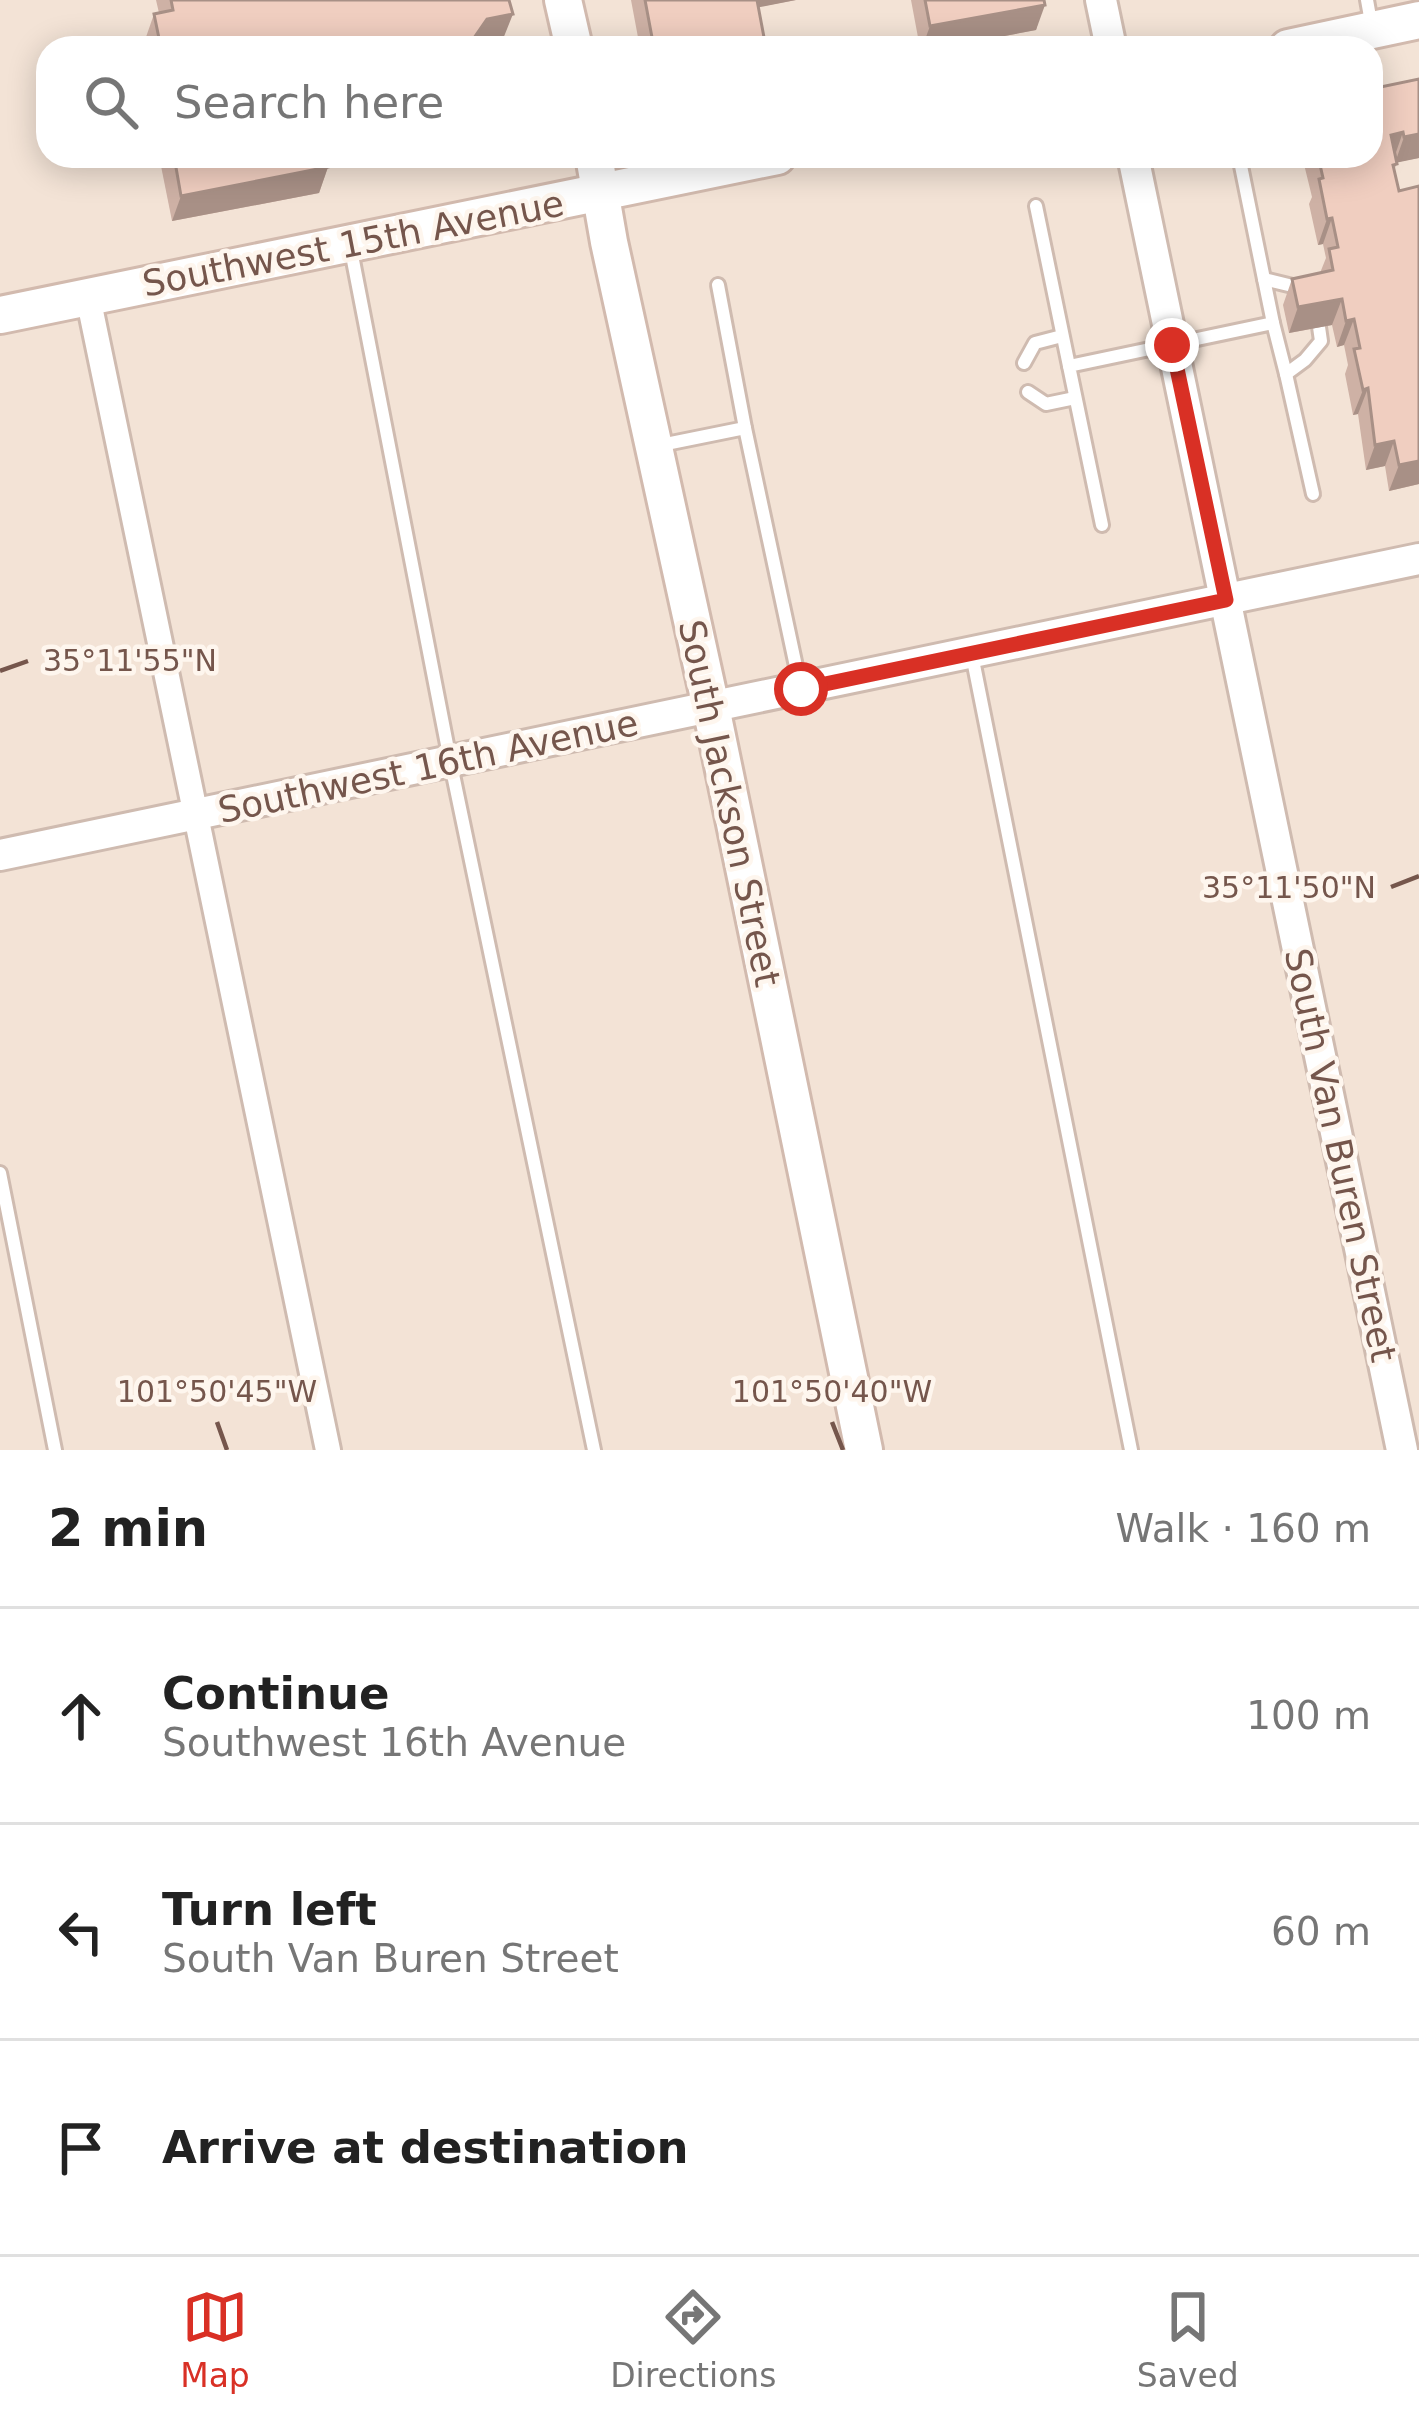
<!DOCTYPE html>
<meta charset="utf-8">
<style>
body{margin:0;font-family:"DejaVu Sans",sans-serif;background:#f2f2f2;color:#222}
.stop{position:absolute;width:36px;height:36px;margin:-27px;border:9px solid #d93025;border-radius:50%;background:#fff}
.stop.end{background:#d93025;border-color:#fff;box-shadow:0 3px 12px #0008}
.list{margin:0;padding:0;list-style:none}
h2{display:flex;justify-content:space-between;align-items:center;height:156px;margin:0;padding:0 48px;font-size:51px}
h2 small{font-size:39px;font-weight:400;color:#767676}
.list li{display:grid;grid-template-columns:78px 1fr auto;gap:36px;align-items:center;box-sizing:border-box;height:216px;padding:0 48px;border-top:3px solid #e0e0e0}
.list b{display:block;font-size:45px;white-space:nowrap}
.list p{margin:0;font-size:39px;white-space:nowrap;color:#767676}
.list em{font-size:39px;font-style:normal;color:#767676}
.icon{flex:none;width:66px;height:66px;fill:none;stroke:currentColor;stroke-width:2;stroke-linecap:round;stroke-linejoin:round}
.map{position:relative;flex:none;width:1419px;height:1450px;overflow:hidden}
.search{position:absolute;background:#fff;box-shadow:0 6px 30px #0003;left:36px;right:36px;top:36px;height:132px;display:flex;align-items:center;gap:30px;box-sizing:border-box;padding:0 42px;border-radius:36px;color:#767676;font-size:45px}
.sheet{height:804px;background:#fff}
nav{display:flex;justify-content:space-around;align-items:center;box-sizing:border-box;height:168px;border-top:3px solid #e0e0e0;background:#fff;font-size:33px;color:#767676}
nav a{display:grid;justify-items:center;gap:6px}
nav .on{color:#d93025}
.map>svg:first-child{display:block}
</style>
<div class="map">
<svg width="1419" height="1450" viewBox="0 0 1419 1450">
<rect width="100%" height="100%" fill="#fcf2e7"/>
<path fill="#f3e3d6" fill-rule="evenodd" d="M0 0H1419V1450H0ZM48 48H1371V156H48Z"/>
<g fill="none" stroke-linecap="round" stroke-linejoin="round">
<defs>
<g id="service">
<path d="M1367 0 1372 28"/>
<path d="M1239 156 1264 279"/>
<path d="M1036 206 1069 366"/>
<path d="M350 245 450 760 594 1450"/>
<path d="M1273 323 1264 279 1305 289"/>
<path d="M1024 363 1035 343 1062 336"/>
<path d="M1286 374 1313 494"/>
<path d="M1028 392 1046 404 1075 398"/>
<path d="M745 428 800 685"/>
<path d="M661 445 745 428 718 285"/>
<path d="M1102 525 1069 366 1273 323 1286 374 1305 360 1321 341 1319 327"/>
<path d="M972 655 1131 1450"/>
<path d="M0 1173 55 1450"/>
</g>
<path id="minor" d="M88 297 328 1450"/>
<g id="tertiary">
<path d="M1101 0 1111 48"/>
<path d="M1133 156 1402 1450"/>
<path d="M0 855 1419 559"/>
</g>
<g id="secondary">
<path d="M563 0 574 48"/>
<path d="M1288 48 1419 20"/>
<path d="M594 156 609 242 711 707 864 1450"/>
<path d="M0 315 777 156"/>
</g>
</defs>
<use href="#service" stroke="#cfbbb0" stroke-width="18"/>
<use href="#minor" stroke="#cfbbb0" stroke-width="30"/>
<use href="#tertiary" stroke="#cfbbb0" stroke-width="36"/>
<use href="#secondary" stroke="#d2baae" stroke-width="42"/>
<use href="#service" stroke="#fff" stroke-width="12"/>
<use href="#minor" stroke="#fff" stroke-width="24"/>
<use href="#tertiary" stroke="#fff" stroke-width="30"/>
<use href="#secondary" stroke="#fff" stroke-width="36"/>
</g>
<g fill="#ceb1a5">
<path d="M156 0H509L503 39 477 45 475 48H147L145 40 154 14 159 13Z"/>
<path d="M631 0H796L758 7 766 48H640Z"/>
<path d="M911 0H1044L1036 30 940 48H920Z"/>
<path d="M1419 79V158L1397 162 1394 171 1399 191 1419 186V484L1389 491 1385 466 1366 470 1358 414 1353 415 1345 374 1348 365 1344 345 1337 347 1332 325 1289 333 1283 305 1292 279 1320 273 1326 258 1323 244 1318 245 1309 204 1312 197 1302 156H1371Z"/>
<path d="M159 156H326L328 167 319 193 172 221Z"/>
</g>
<g fill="#a89086">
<path d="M748 0H796L745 10Z"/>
<path d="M1045 5 1036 30 940 48H922L930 26Z"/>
<path d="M513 14 503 39 477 45 475 48H467L487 19Z"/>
<path d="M1403 132 1394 158 1391 135Z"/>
<path d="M1419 134V158L1395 163 1404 137Z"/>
<path d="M328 167 319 193 172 221 181 196Z"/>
<path d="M1332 218 1323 244 1318 245 1327 219Z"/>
<path d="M1342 299 1332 325 1289 333 1298 307Z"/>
<path d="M1354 319 1344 345 1337 347 1346 321Z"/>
<path d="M1368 388 1358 414 1353 415 1363 390Z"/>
<path d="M1394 441 1385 466 1366 470 1375 445Z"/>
<path d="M1419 461V484L1389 491 1399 465Z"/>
</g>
<g fill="#f0cec0" stroke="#a89086" stroke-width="3">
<path d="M171 0H509L513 14 487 19 467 48H161L154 14 173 10Z"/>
<path d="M645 0H757L766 48H654Z"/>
<path d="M925 0H1044L1045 5 930 26Z"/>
<path d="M1419 79V134L1404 137 1403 132 1391 135 1397 164 1393 165 1399 191 1419 186V461L1399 465 1394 441 1375 445 1368 388 1363 390 1354 349 1360 348 1354 319 1346 321 1342 299 1298 307 1292 279 1333 270 1329 249 1338 247 1332 218 1327 219 1319 179 1323 178 1318 156H1371V89Z"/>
<path d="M174 156H326L328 167 181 196Z"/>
</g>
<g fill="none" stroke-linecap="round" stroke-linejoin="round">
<path stroke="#d93025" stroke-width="15" d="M801 689 1226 600 1172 345"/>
</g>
<path fill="none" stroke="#75564c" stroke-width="4.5" d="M0 671 28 661M1391 887 1419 876M217 1422 227 1450M832 1422 843 1450"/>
<g text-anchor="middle" stroke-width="9" stroke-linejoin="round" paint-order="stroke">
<g font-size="36" fill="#75564c" stroke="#fef6ee">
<text transform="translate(353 243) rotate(-11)" y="13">Southwest 15th Avenue</text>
<text transform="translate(428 766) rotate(-12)" y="13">Southwest 16th Avenue</text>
<text transform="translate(730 803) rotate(78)" y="13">South Jackson Street</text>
<text transform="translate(1341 1155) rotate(78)" y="13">South Van Buren Street</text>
</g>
</g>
<g font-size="30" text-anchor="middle" fill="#75564c" stroke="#fef6ee" stroke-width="9" stroke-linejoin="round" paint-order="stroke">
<text x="130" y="671">35°11'55"N</text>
<text x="1289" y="898">35°11'50"N</text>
<text x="217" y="1402">101°50'45"W</text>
<text x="832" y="1402">101°50'40"W</text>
</g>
</svg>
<div class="stop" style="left:801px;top:689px"></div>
<div class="stop end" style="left:1172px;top:345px"></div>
<div class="search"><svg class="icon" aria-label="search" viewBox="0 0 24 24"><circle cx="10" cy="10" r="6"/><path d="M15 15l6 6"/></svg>Search here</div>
</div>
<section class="sheet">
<h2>2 min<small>Walk · 160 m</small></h2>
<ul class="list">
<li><svg class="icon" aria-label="ahead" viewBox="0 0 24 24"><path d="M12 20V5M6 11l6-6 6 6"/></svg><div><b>Continue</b><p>Southwest 16th Avenue</p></div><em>100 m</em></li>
<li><svg class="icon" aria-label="left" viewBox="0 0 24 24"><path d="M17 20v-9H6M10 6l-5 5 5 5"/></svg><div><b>Turn left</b><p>South Van Buren Street</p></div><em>60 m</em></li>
<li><svg class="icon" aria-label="arrive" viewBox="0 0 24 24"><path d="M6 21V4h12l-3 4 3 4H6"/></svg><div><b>Arrive at destination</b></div></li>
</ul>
</section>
<nav>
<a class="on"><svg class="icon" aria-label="map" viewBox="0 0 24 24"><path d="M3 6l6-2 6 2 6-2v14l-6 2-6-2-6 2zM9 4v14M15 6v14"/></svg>Map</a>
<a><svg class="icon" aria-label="directions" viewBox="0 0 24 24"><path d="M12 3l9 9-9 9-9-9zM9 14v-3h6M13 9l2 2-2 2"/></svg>Directions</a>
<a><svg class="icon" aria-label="saved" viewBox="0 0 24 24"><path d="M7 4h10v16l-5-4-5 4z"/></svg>Saved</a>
</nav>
